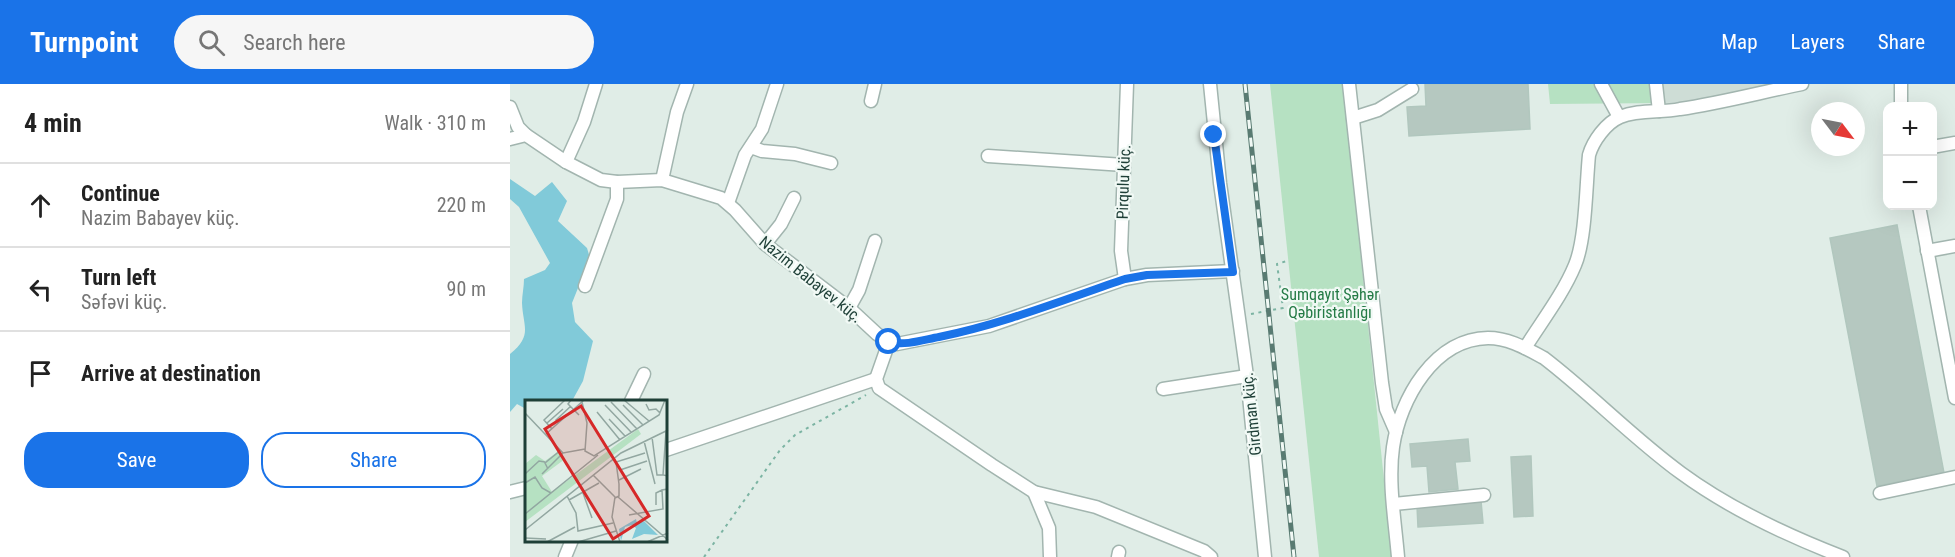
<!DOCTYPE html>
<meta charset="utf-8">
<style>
body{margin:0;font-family:"Roboto Condensed",sans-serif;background:#f6f6f6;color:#222}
.controls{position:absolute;right:18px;top:18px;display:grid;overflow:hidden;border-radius:12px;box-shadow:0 6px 24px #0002}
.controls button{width:54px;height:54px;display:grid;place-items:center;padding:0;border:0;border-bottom:2px solid #e0e0e0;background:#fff;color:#222;font:30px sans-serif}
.compass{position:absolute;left:1301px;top:18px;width:54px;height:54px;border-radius:50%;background:#fff;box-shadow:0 6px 24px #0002;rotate:122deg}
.stop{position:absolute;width:18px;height:18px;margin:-14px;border:4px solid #1a73e8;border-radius:50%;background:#fff}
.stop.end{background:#1a73e8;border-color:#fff;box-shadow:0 2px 6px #0008}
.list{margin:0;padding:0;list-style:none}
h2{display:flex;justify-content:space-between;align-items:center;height:78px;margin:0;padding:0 24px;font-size:26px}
h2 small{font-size:20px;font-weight:400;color:#767676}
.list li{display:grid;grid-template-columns:39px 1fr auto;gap:18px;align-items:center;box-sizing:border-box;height:84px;padding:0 24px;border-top:2px solid #e0e0e0}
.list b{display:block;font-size:22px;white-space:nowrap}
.list p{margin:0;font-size:20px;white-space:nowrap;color:#767676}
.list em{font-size:20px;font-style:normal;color:#767676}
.actions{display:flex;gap:12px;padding:18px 24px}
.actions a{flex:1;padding:14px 0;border:2px solid #1a73e8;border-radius:24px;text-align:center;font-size:21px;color:#1a73e8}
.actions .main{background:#1a73e8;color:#fff}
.icon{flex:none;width:33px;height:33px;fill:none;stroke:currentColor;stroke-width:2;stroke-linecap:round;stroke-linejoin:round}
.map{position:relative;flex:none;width:1445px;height:473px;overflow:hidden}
header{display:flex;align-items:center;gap:36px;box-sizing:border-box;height:84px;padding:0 30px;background:#1a73e8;color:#fff}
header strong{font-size:28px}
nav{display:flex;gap:33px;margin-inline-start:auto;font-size:21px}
.search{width:420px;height:54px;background:#f6f6f6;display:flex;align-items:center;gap:15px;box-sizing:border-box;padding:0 21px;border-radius:33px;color:#767676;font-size:22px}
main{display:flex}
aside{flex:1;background:#fff}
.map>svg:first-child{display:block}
</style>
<header>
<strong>Turnpoint</strong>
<div class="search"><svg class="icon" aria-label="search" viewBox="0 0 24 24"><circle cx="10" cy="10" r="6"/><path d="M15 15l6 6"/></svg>Search here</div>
<nav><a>Map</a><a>Layers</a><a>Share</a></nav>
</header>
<main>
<aside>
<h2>4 min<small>Walk · 310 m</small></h2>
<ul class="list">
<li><svg class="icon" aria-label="ahead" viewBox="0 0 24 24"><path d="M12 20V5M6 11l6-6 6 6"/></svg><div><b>Continue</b><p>Nazim Babayev küç.</p></div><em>220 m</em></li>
<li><svg class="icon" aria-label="left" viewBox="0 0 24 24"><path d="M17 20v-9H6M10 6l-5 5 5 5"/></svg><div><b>Turn left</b><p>Səfəvi küç.</p></div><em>90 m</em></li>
<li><svg class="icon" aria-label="arrive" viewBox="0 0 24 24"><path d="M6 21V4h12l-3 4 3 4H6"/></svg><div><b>Arrive at destination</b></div></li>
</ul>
<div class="actions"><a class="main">Save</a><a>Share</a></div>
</aside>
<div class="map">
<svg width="1445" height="473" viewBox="0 0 1445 473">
<rect width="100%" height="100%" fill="#e0ede7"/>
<path fill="#ceddd6" d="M1153 0H1260L1183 18 1155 19Z"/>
<g fill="#b6e1c2">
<path d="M760 0H833L882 473H809Z"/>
<path d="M1038 0H1153L1155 19 1040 20Z"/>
</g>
<path fill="#81cad9" d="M0 95 25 112 42 98 57 117 48 137 77 164 80 174 62 219 65 238 83 257 73 297 62 317H16V325L7 320 0 328V270C23 251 13 243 12 219 12 211 14 203 14 195L35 186 40 179 9 123 0 115Z"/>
<g fill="#b5c8c0" stroke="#b1c7be" stroke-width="1.5">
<path d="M915 0H1018L1020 45 899 52 897 23 916 22Z"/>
<path d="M1387 141 1434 389 1367 402 1320 154Z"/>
<path d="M958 355 960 377 945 378 948 405 919 408 917 382 902 383 900 360Z"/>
<path d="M1021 372 1023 432 1004 433 1001 373Z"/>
<path d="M971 417 973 439 908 443 907 422Z"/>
</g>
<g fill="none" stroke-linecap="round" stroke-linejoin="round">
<defs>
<g id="minor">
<path d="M700 0 710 99 737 292 755 473"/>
<path d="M839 0 872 299 876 325 886 348"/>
<path d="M1091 0 1109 33"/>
<path d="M1146 0 1149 27"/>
<path d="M1391 0V22"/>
<path d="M361 17 365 0"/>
<path d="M0 23 8 43 16 51"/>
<path d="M843 34 868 26 902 5"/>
<path d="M0 55 16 51 56 78 91 96 107 98 152 96 211 114 225 126 255 160 339 224 367 250 379 258 387 260 479 242 615 195 637 191 723 187"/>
<path d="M241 63 252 67 285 70 321 79"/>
<path d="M1422 63 1445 59"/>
<path d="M478 72 614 81"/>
<path d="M56 78 74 38 86 0"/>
<path d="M152 96 167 28 177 0"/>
<path d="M218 119 235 71 252 45 267 0"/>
<path d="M1409 122 1445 314"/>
<path d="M255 160 271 140 284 114"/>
<path d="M1417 167 1445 162"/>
<path d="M615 195 611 167 617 0"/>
<path d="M75 202 107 115V98"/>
<path d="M339 224 349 206 365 157"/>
<path d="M379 258 366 295 369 304 482 381 524 408 586 423 694 467 701 473"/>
<path d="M1015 264C1032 237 1053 210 1065 181 1076 155 1076 100 1079 71 1083 57 1096 39 1110 33 1129 25 1151 29 1170 25 1211 19 1252 8 1292 0"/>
<path d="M653 305 737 292"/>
<path d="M121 317 134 290"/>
<path d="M156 366 366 295"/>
<path d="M0 408 16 404"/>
<path d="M524 408 539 444 540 473"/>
<path d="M1370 409 1445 393"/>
<path d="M884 420 974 411"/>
<path d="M55 473 62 456"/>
<path d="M608 473 609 468"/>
<path d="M888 473C885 437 878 398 883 363 890 315 924 255 978 254 999 254 1017 265 1034 274 1081 310 1123 354 1171 389 1220 425 1276 451 1333 473"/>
</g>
</defs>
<use href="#minor" stroke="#a2b5af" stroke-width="15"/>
<g stroke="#7cb4a3" stroke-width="2" stroke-dasharray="3 4.5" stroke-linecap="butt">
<path d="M741 230 773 224 767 180 777 177"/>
<path d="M194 473 270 366 285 351 356 311"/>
</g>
<use href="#minor" stroke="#fff" stroke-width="12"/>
<defs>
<path id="rail" d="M735 0 784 473"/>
</defs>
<use href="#rail" stroke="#597b72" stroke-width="5"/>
<use href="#rail" stroke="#f1f9f5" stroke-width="3" stroke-dasharray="9" stroke-linecap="butt"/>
</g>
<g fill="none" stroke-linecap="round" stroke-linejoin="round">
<path stroke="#1a73e8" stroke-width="8" d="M379 258C395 262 413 256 429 253 493 240 553 216 615 195L637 191 723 188 704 51"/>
</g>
<g text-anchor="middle" stroke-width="4.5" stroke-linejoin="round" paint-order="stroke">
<g font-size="16" fill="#1e3f37" stroke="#f1f9f5">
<text transform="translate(613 98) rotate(-88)" y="6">Pirqulu küç.</text>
<text transform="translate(301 195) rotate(39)" y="6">Nazim Babayev küç.</text>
<text transform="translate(741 330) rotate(-96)" y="6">Girdman küç.</text>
</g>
<g font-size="16" fill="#247b46" stroke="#f1f9f5">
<text x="820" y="216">Sumqayıt Şəhər<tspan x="820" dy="18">Qəbiristanlığı</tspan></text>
</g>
</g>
<g transform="translate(15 316)">
<rect width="142" height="142" fill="#e0ede7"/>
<path d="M113 29 116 34 0 122V64L11 55 20 61 35 50 40 59 17 76 27 92Z" fill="#b6e1c2"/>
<path d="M111 119 112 123 119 121 133 135 119 134 107 139 111 128 107 125 100 127 96 141 94 129Z" fill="#81cad9"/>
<path fill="none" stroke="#92a7a1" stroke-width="1.5" d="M46 0 43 4 54 15M99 0 124 21M57 2 62 23 60 51 69 56 134 15 140 0M86 2 112 29M121 4 124 10 131 9 135 13M80 5 106 32M98 5 118 25M72 12 95 40M0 13 38 53 60 49M84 19 100 36M22 23 38 9M34 23 31 20 46 6M27 29 19 20 40 0M141 31 138 75 143 76M21 34 59 0M127 37 132 75H138M119 41 130 84M23 69 20 63 36 50M95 70 122 61M0 74 14 61 20 62M17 74 38 53M68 75 90 97 87 117 95 142M94 80 116 69M0 83 10 77 17 88 26 93M58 93 67 118M42 96 51 113 53 131 88 123M93 97 143 140M90 98 94 96V84L91 62 120 53M44 100 74 83M131 105V93L137 90M0 114 73 55M104 115 138 109 137 90 143 89M0 130 96 53 143 30M0 138 21 139M22 142 50 127M53 142 91 131M122 142 143 133"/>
<path fill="#d62828" fill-opacity="0.15" stroke="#d62828" stroke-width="3" d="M56 6 124 116 88 139 20 29Z"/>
<rect width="142" height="142" fill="none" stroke="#1e3f37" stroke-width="3"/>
</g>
</svg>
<div class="controls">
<button>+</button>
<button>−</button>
</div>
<svg class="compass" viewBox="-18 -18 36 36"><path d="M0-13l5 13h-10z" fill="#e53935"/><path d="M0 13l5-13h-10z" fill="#767676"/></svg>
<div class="stop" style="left:379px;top:258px"></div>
<div class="stop end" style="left:704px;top:51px"></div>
</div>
</main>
